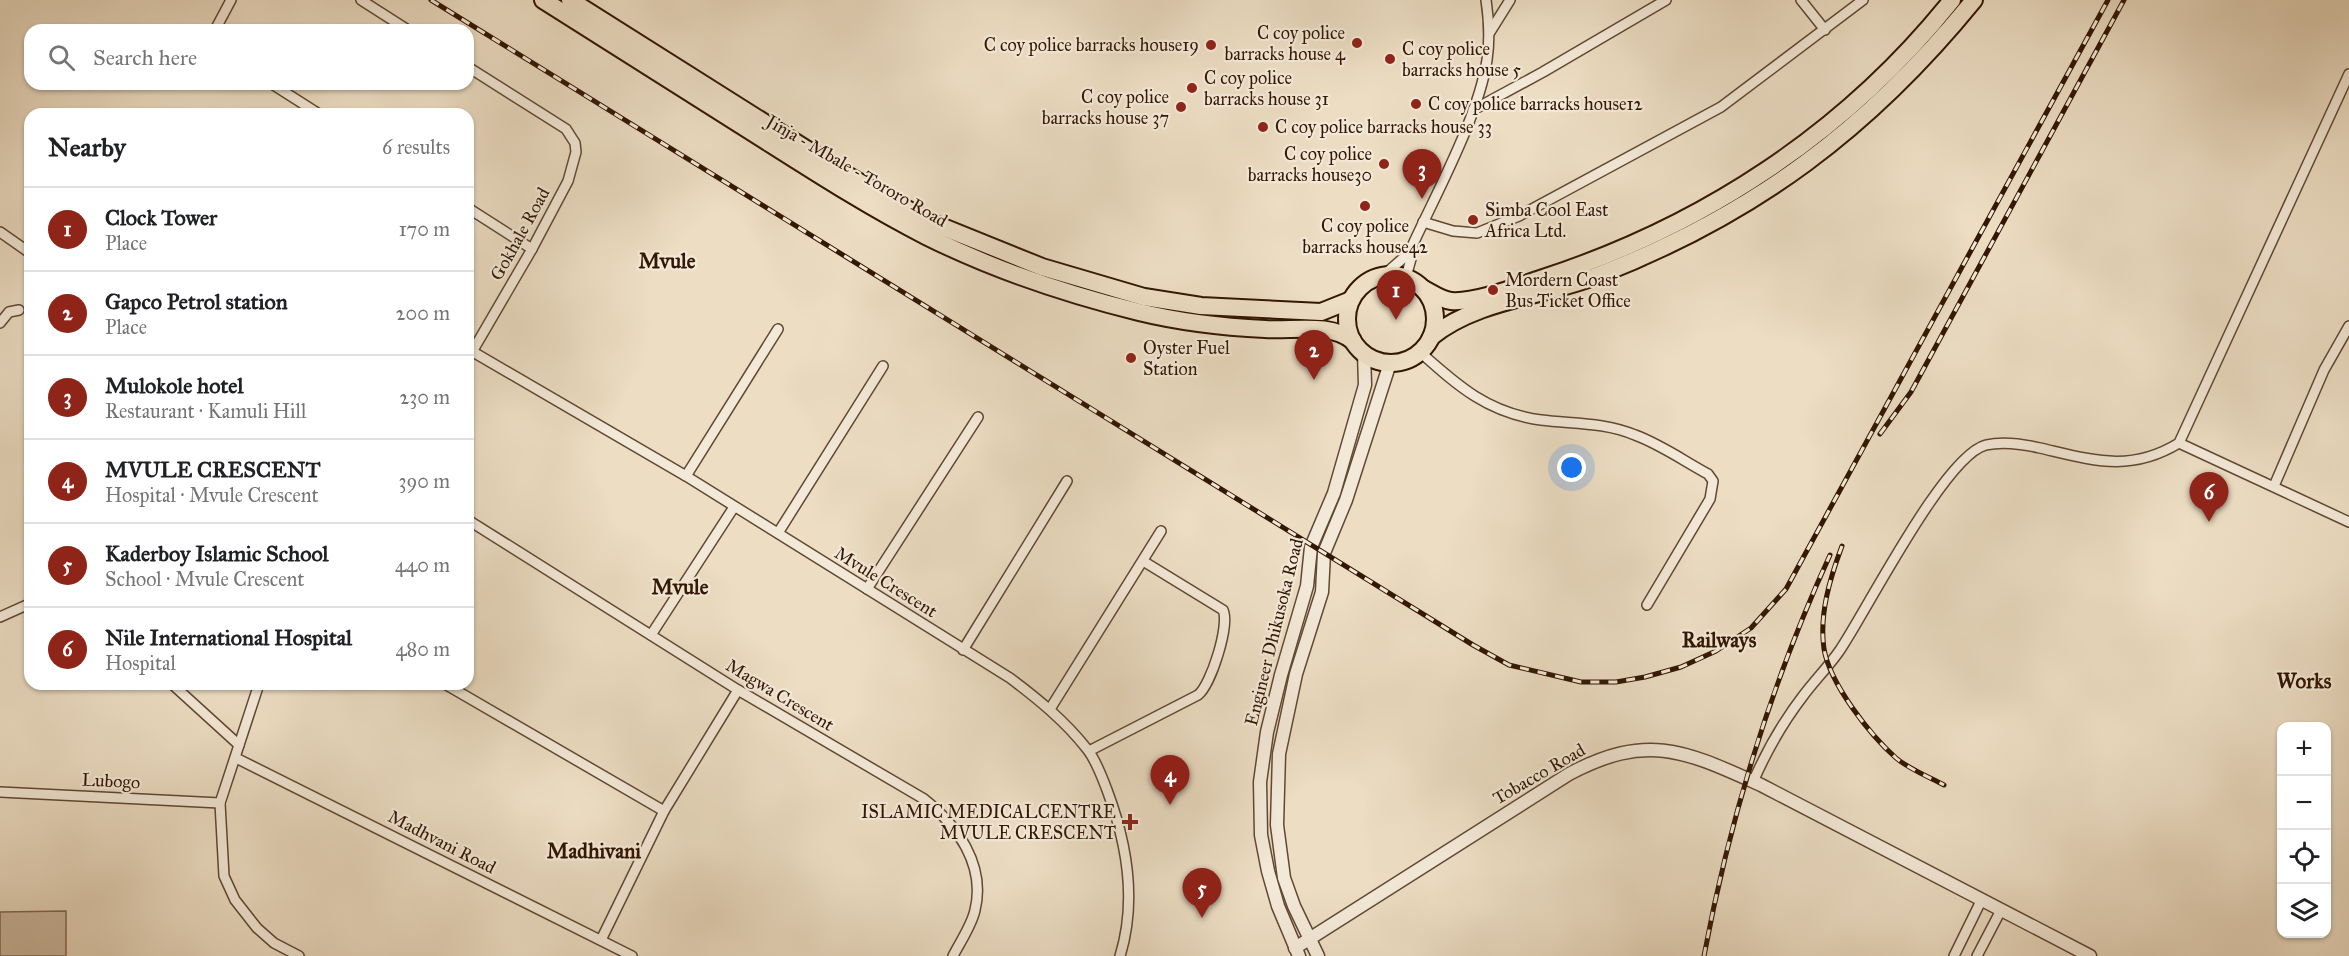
<!DOCTYPE html>
<meta charset="utf-8">
<style>
body{margin:0;font-family:"IM FELL Great Primer",serif;background:#f2f2f2;color:#202124}
.controls{position:absolute;right:18px;bottom:18px;display:grid;overflow:hidden;border-radius:12px;box-shadow:0 2px 4px #0004}
.controls button{width:54px;height:54px;display:grid;place-items:center;padding:0;border:0;border-bottom:2px solid #e0e0e0;background:#fff;color:#202124;font:30px sans-serif}
.you{position:absolute;left:1572px;top:468px;width:21px;height:21px;margin:-15px;border:4px solid #fff;border-radius:50%;background:#1a73e8;box-shadow:0 0 0 9px #1a73e833}
.badge{display:grid;place-items:center;width:39px;height:39px;border-radius:50%;background:#8f2418;color:#fff;font-size:20px;font-weight:700}
.pin{position:absolute;translate:-50% -50px;filter:drop-shadow(0 2px 3px #0008)}
.pin::after{content:'';position:absolute;top:32px;width:21px;height:18px;background:inherit;clip-path:polygon(0 0,100% 0,50% 100%)}
.list{margin:0;padding:0;list-style:none}
h2{display:flex;justify-content:space-between;align-items:center;height:78px;margin:0;padding:0 24px;font-size:26px}
h2 small{font-size:20px;font-weight:400;color:#757577}
.list li{display:grid;grid-template-columns:39px 1fr auto;gap:18px;align-items:center;box-sizing:border-box;height:84px;padding:0 24px;border-top:2px solid #e0e0e0}
.list b{display:block;font-size:22px;white-space:nowrap}
.list p{margin:0;font-size:20px;white-space:nowrap;color:#757577}
.list em{font-size:20px;font-style:normal;color:#757577}
.icon{flex:none;width:33px;height:33px;fill:none;stroke:currentColor;stroke-width:2;stroke-linecap:round;stroke-linejoin:round}
.map{position:relative;flex:none;width:2349px;height:956px;overflow:hidden}
.search{position:absolute;background:#fff;box-shadow:0 2px 4px #0004;left:24px;top:24px;width:450px;height:66px;display:flex;align-items:center;gap:15px;box-sizing:border-box;padding:0 21px;border-radius:18px;color:#757577;font-size:22px}
.panel{position:absolute;background:#fff;box-shadow:0 2px 4px #0004;left:24px;top:108px;width:450px;height:582px;border-radius:18px}
.map>svg:first-child{display:block}
</style>
<div class="map">
<svg width="2349" height="956" viewBox="0 0 2349 956">
<rect width="100%" height="100%" fill="#ecddc3"/>
<filter id="stains"><feTurbulence type="fractalNoise" baseFrequency=".00333" numOctaves="4"/><feColorMatrix values="0 0 0 0 .2 0 0 0 0 .09 0 0 0 0 .02 0 0 0 .5 -.17"/></filter>
<radialGradient id="worn" r=".72"><stop offset=".6" stop-color="#630" stop-opacity="0"/><stop offset="1" stop-color="#630" stop-opacity=".3"/></radialGradient>
<path fill="#cdbba2" stroke="#806852" stroke-width="1.5" d="M66 911V956H0V912Z"/>
<g fill="none" stroke-linecap="round" stroke-linejoin="round">
<defs>
<g id="minor">
<path d="M361 0 408 30"/>
<path d="M1801 0 1825 30"/>
<path d="M215 30 231 0"/>
<path d="M1490 32 1510 0"/>
<path d="M468 67 566 129 575 143 576 152 568 181 532 249 472 352"/>
<path d="M272 84 319 114"/>
<path d="M1473 110 1543 72 1666 0"/>
<path d="M468 208 532 249"/>
<path d="M1423 222 1453 231 1477 233 1519 216 1721 107 1863 0"/>
<path d="M0 232 30 253"/>
<path d="M1409 253C1434 197 1478 119 1487 60 1490 40 1489 20 1486 0"/>
<path d="M1384 275 1409 253 1411 259 1406 277"/>
<path d="M0 323 9 312 19 310"/>
<path d="M468 349 686 476 1010 678C1038 699 1065 721 1087 749 1096 760 1102 777 1107 790 1127 843 1137 901 1120 956"/>
<path d="M1420 352C1458 386 1488 413 1541 420 1573 424 1604 422 1635 435 1660 444 1684 461 1708 474L1713 481 1710 499 1647 605"/>
<path d="M2179 443 2349 522"/>
<path d="M686 476 778 329"/>
<path d="M2274 486 2324 370 2349 326"/>
<path d="M468 520 738 690 924 799C957 825 986 865 975 910 972 925 960 942 953 956"/>
<path d="M778 533 883 366"/>
<path d="M867 589 978 417"/>
<path d="M0 617 29 604"/>
<path d="M651 635 734 507"/>
<path d="M963 650 1067 481"/>
<path d="M172 684 239 745"/>
<path d="M259 684 220 803 224 876 235 900 257 928 274 943 299 956"/>
<path d="M445 684 664 811"/>
<path d="M1050 709 1161 531"/>
<path d="M1089 751 1198 695C1211 685 1230 625 1223 610L1143 561"/>
<path d="M236 758 632 956"/>
<path d="M1753 782C1766 752 1783 722 1803 696 1815 680 1829 666 1840 650 1867 610 1945 455 1986 445 2003 441 2023 444 2040 448 2092 460 2130 473 2179 443L2349 74"/>
<path d="M0 792 220 803"/>
<path d="M601 940 664 811 738 690"/>
<path d="M1954 956 1981 901"/>
<path d="M1977 956 2000 912"/>
</g>
<g id="tertiary">
<path d="M1295 948 1569 774C1648 732 1685 751 1761 785L2090 956"/>
<path d="M1299 956 1278 906 1268 871 1261 835 1260 782 1267 732 1281 675 1307 586 1311 547 1334 493 1365 385 1364 353"/>
<path d="M1318 956 1294 906 1284 878 1277 825 1279 754 1296 674 1322 592 1324 553 1346 500 1390 363"/>
</g>
<g id="trunk">
<path d="M543 0C618 47 692 94 766 141 818 174 871 208 926 236 994 270 1066 294 1139 312 1180 322 1223 327 1265 329 1293 331 1330 322 1353 341"/>
<path d="M570 0 852 178 928 221 1042 267 1144 297 1201 306 1321 312 1351 300"/>
<circle cx="1391" cy="319" r="44"/>
<path d="M1422 288C1432 293 1441 300 1451 301 1475 303 1516 287 1540 279 1702 227 1846 133 1952 0"/>
<path d="M1431 337C1478 299 1544 297 1599 275 1755 214 1869 129 1974 0"/>
</g>
</defs>
<use href="#minor" stroke="#614833" stroke-width="12"/>
<use href="#tertiary" stroke="#614833" stroke-width="15"/>
<use href="#trunk" stroke="#331603" stroke-width="20"/>
<use href="#minor" stroke="#f3e9d8" stroke-width="9"/>
<use href="#tertiary" stroke="#f3e9d8" stroke-width="12"/>
<use href="#trunk" stroke="#ecddc3" stroke-width="16"/>
<defs>
<g id="rail">
<path d="M431 0 1473 645 1509 665 1581 682H1616L1645 677 1681 667 1716 651 1751 628 1786 589 2108 0"/>
<path d="M1880 434 1911 392 2124 0"/>
<path d="M1842 546C1830 578 1819 614 1824 649 1830 684 1870 735 1896 758 1909 769 1929 777 1944 785"/>
<path d="M1704 956C1730 817 1771 684 1830 555"/>
</g>
</defs>
<use href="#rail" stroke="#331603" stroke-width="5"/>
<use href="#rail" stroke="#f3e9d8" stroke-width="3" stroke-dasharray="9" stroke-linecap="butt"/>
</g>
<g fill="#8f2418" stroke="#f3e9d8" stroke-width="2">
<circle cx="1357" cy="43" r="6"/>
<circle cx="1211" cy="45" r="6"/>
<circle cx="1390" cy="59" r="6"/>
<circle cx="1192" cy="88" r="6"/>
<circle cx="1416" cy="104" r="6"/>
<circle cx="1181" cy="107" r="6"/>
<circle cx="1263" cy="127" r="6"/>
<circle cx="1384" cy="164" r="6"/>
<circle cx="1365" cy="206" r="6"/>
<circle cx="1473" cy="220" r="6"/>
<circle cx="1493" cy="290" r="6"/>
<circle cx="1131" cy="358" r="6"/>
<path d="M1127 813h6v6h6v6h-6v6h-6v-6h-6v-6h6z"/>
</g>
<g text-anchor="middle" stroke-width="4.5" stroke-linejoin="round" paint-order="stroke">
<g font-size="18" fill="#331603" stroke="#f3e9d8" text-anchor="start">
<text x="1345" y="39" text-anchor="end">C coy police<tspan x="1345" dy="21">barracks house 4</tspan></text>
<text x="1199" y="51" text-anchor="end">C coy police barracks house19</text>
<text x="1402" y="55">C coy police<tspan x="1402" dy="21">barracks house 5</tspan></text>
<text x="1204" y="84">C coy police<tspan x="1204" dy="21">barracks house 31</tspan></text>
<text x="1169" y="103" text-anchor="end">C coy police<tspan x="1169" dy="21">barracks house 37</tspan></text>
<text x="1428" y="110">C coy police barracks house12</text>
<text x="1275" y="133">C coy police barracks house 33</text>
<text x="1372" y="160" text-anchor="end">C coy police<tspan x="1372" dy="21">barracks house30</tspan></text>
<text x="1485" y="216">Simba Cool East<tspan x="1485" dy="21">Africa Ltd.</tspan></text>
<text x="1365" y="232" text-anchor="middle">C coy police<tspan x="1365" dy="21">barracks house42</tspan></text>
<text x="1505" y="286">Mordern Coast<tspan x="1505" dy="21">Bus Ticket Office</tspan></text>
<text x="1143" y="354">Oyster Fuel<tspan x="1143" dy="21">Station</tspan></text>
<text x="1116" y="818" text-anchor="end">ISLAMIC MEDICALCENTRE<tspan x="1116" dy="21">MVULE CRESCENT</tspan></text>
</g>
<g font-size="18" fill="#331603" stroke="#f3e9d8">
<text transform="translate(857 171) rotate(30)" y="6">Jinja - Mbale - Tororo Road</text>
<text transform="translate(520 234) rotate(-61)" y="6">Gokhale Road</text>
<text transform="translate(886 582) rotate(32)" y="6">Mvule Crescent</text>
<text transform="translate(1274 632) rotate(-76)" y="6">Engineer Dhikusoka Road</text>
<text transform="translate(780 695) rotate(31)" y="6">Magwa Crescent</text>
<text transform="translate(1539 774) rotate(-30)" y="6">Tobacco Road</text>
<text transform="translate(111 781) rotate(3)" y="6">Lubogo</text>
<text transform="translate(442 842) rotate(27)" y="6">Madhvani Road</text>
</g>
<g font-size="21" font-weight="bold" fill="#331603" stroke="#f3e9d8">
<text x="667" y="268">Mvule</text>
<text x="680" y="594">Mvule</text>
<text x="1719" y="647">Railways</text>
<text x="2304" y="688">Works</text>
<text x="594" y="858">Madhivani</text>
</g>
</g>
<rect width="100%" height="100%" filter="url(#stains)"/>
<rect width="100%" height="100%" fill="url(#worn)"/>
</svg>
<div class="controls">
<button>+</button>
<button>−</button>
<button><svg class="icon" aria-label="locate" viewBox="0 0 24 24"><circle cx="12" cy="12" r="6"/><path d="M12 2v4M12 18v4M2 12h4M18 12h4"/></svg></button>
<button><svg class="icon" aria-label="layers" viewBox="0 0 24 24"><path d="M12 4l9 5-9 5-9-5zM3 14l9 5 9-5"/></svg></button>
</div>
<div class="you"></div>
<div class="pin badge" style="left:1396px;top:320px">1</div>
<div class="pin badge" style="left:1314px;top:380px">2</div>
<div class="pin badge" style="left:1422px;top:199px">3</div>
<div class="pin badge" style="left:1170px;top:805px">4</div>
<div class="pin badge" style="left:1202px;top:918px">5</div>
<div class="pin badge" style="left:2209px;top:522px">6</div>
<div class="search"><svg class="icon" aria-label="search" viewBox="0 0 24 24"><circle cx="10" cy="10" r="6"/><path d="M15 15l6 6"/></svg>Search here</div>
<section class="panel">
<h2>Nearby<small>6 results</small></h2>
<ul class="list">
<li><span class="badge">1</span><div><b>Clock Tower</b><p>Place</p></div><em>170 m</em></li>
<li><span class="badge">2</span><div><b>Gapco Petrol station</b><p>Place</p></div><em>200 m</em></li>
<li><span class="badge">3</span><div><b>Mulokole hotel</b><p>Restaurant · Kamuli Hill</p></div><em>230 m</em></li>
<li><span class="badge">4</span><div><b>MVULE CRESCENT</b><p>Hospital · Mvule Crescent</p></div><em>390 m</em></li>
<li><span class="badge">5</span><div><b>Kaderboy Islamic School</b><p>School · Mvule Crescent</p></div><em>440 m</em></li>
<li><span class="badge">6</span><div><b>Nile International Hospital</b><p>Hospital</p></div><em>480 m</em></li>
</ul>
</section>
</div>
